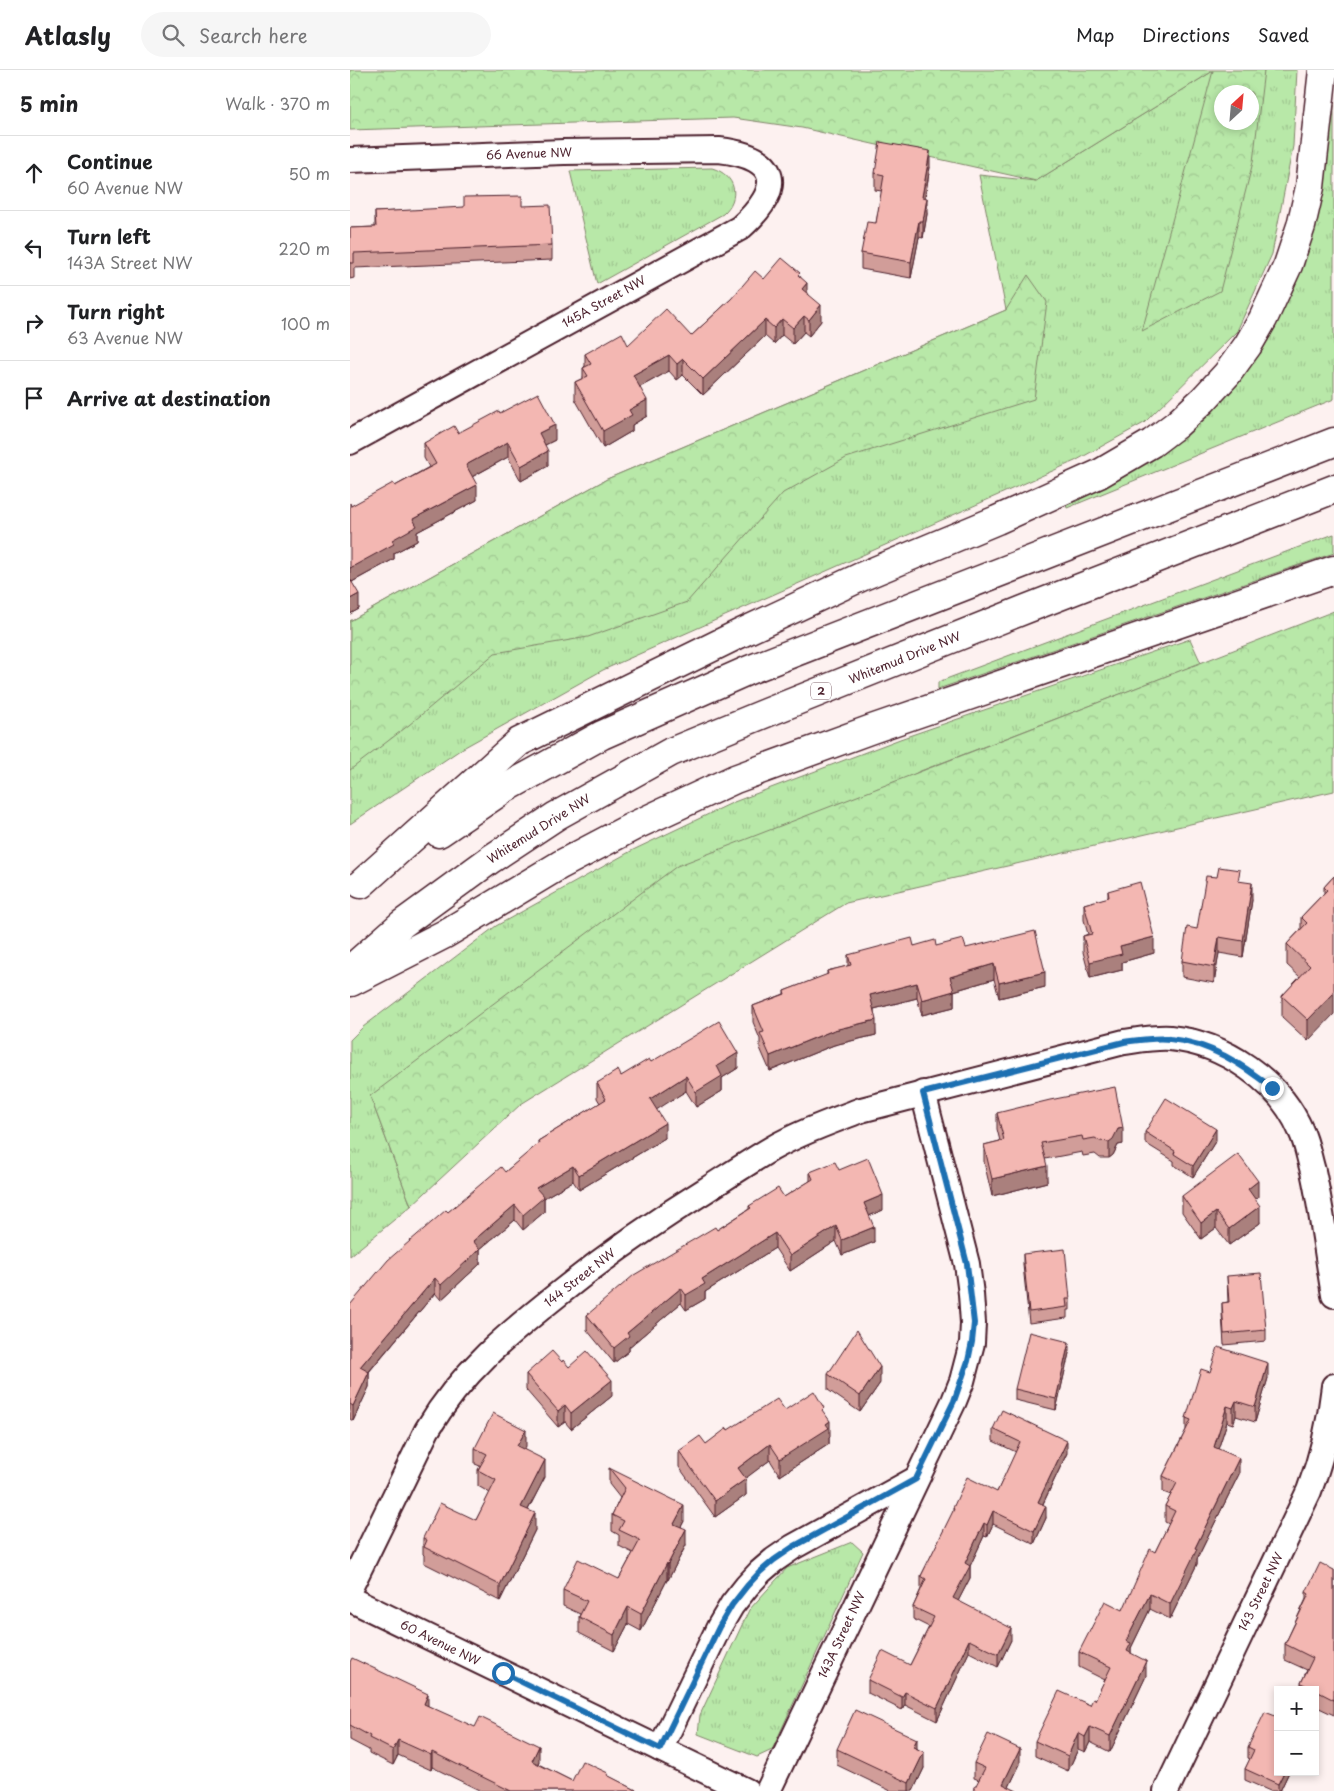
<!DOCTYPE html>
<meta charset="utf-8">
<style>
body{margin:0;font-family:"Playpen Sans",sans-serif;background:#f6f6f6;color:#202124}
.controls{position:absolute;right:15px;bottom:15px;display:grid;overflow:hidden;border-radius:0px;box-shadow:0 2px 8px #0003}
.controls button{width:45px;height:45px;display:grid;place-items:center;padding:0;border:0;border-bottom:1px solid #e0e0e0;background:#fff;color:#202124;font:25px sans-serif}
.compass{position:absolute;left:864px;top:15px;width:45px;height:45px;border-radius:50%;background:#fff;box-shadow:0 2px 8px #0003;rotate:26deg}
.stop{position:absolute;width:15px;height:15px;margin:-11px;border:4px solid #1f6fb2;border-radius:50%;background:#fff}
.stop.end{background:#1f6fb2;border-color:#fff;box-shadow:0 1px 5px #0008}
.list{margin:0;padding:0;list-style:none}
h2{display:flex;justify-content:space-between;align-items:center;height:65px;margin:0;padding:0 20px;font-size:21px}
h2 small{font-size:16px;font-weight:400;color:#757577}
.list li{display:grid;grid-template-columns:32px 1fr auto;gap:15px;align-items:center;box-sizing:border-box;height:75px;padding:0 20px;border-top:1px solid #e0e0e0}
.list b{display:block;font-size:19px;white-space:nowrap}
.list p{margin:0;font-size:16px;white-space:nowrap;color:#757577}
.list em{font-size:16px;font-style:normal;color:#757577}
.icon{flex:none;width:28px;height:28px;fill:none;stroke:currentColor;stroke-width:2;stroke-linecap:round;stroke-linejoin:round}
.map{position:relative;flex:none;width:984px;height:1721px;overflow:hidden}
header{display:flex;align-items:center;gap:30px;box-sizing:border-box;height:70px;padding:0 25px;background:#fff;border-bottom:1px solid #e0e0e0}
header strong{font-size:24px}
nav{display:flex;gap:28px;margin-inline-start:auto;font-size:18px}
.search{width:350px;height:45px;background:#f6f6f6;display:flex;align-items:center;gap:12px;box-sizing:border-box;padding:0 18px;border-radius:28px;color:#757577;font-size:19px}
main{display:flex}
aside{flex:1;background:#fff}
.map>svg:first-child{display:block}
</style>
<header>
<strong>Atlasly</strong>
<div class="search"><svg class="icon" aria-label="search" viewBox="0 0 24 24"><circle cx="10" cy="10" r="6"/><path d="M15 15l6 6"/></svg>Search here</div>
<nav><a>Map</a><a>Directions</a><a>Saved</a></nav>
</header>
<main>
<aside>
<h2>5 min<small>Walk · 370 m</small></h2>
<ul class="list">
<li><svg class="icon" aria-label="ahead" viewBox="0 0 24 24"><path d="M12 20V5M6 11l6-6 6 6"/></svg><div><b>Continue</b><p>60 Avenue NW</p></div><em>50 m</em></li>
<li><svg class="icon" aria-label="left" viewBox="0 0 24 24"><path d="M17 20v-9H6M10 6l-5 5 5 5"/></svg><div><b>Turn left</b><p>143A Street NW</p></div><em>220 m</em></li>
<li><svg class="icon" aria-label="right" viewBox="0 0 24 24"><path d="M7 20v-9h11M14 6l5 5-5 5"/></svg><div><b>Turn right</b><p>63 Avenue NW</p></div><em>100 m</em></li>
<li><svg class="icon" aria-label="arrive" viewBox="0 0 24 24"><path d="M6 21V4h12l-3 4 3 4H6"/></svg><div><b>Arrive at destination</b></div></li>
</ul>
</aside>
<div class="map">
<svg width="984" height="1721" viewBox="0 0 984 1721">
<defs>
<pattern id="grass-tufts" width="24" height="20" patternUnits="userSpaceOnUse" patternTransform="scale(1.25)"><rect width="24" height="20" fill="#b8e8a8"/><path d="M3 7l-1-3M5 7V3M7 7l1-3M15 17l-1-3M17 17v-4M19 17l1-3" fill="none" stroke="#a0c791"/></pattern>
<pattern id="forest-crowns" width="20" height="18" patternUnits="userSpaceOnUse" patternTransform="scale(1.25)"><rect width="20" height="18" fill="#b8e8a8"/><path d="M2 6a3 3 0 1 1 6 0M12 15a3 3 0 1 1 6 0" fill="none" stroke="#a0c791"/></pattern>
</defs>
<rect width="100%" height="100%" fill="#fdf1f0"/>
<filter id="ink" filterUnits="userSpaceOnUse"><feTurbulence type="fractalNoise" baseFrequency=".02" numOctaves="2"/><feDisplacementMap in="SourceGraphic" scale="10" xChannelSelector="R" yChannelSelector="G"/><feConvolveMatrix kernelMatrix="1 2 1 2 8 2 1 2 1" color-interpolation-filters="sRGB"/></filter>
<g filter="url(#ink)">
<g fill="url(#grass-tufts)" stroke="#81846a" fill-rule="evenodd">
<path d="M947 0 943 76 922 184 887 261 794 353 725 391 253 600 113 678 0 754V551L257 409 656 240 629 105 686 111 863 1ZM872 22H902V52H872Z"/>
<path d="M984 35V329L717 438 715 432 882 319 912 281 945 216 956 185 972 123Z"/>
<path d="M362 98C386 105 391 128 373 144L247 214 220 101Z"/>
<path d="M984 464V483L588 619V612Z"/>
<path d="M840 569 851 593 568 702 20 1026 61 1136 0 1186V970L13 957 146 856 283 780 384 732 550 669Z"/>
<path d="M502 1472 513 1482 422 1680 407 1687 348 1664 350 1645 399 1540 437 1498Z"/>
</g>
<g fill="url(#forest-crowns)" stroke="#81846a" fill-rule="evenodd">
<path d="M0 0H914L903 92 870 221 792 261 863 1 686 111 452 58 383 48 0 60ZM872 22H902V52H872Z"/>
<path d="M678 205 697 232 684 329 496 388 433 423 337 532 238 567 145 583 59 655 0 700V551L257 409 656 240Z"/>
<path d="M984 541V721L496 833 171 1034 61 1136 20 1026 327 796Z"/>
</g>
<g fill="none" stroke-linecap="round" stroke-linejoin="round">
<defs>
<g id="minor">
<path d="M0 90 214 82 369 80C432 87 434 119 390 158L0 372"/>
<path d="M0 1518 77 1360C112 1301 158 1264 211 1222 257 1185 306 1151 356 1120 378 1106 399 1092 421 1079 449 1063 480 1052 511 1040L774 972C789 970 805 967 820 968 874 973 930 1011 951 1061 957 1073 959 1088 963 1101 972 1142 977 1184 984 1225"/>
<path d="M0 1529 397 1721"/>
<path d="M310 1679 369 1557 382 1535 397 1516 410 1502 424 1490 443 1477 566 1409"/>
<path d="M418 1721 604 1331 612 1311 622 1273 623 1253 621 1224 617 1194 573 1023"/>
<path d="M816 1721 959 1421C972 1387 980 1353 984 1316"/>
</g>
<g id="highway">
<path d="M89 763 154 719 252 665 399 600 984 372"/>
<path d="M11 814 169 672 389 564 513 506 647 450 749 404 802 373 827 354 853 330 877 304 898 275 913 249 938 195 951 156 960 117 973 0"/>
<path d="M0 900 52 854 141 789 206 746 321 682 416 643 676 539 984 419"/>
<path d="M1 912 95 864 210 795 286 755 385 709 522 659 984 500"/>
</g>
</defs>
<use href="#minor" stroke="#4a1f2b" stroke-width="28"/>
<use href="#highway" stroke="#4a1f2b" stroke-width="31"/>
<use href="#minor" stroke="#fff" stroke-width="24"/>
<use href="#highway" stroke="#fff" stroke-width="28"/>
</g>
<g fill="#d19d99" stroke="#4a1f2b">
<path d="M580 97 575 128 577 144 573 168 569 167 561 208 511 199V183L526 153 532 121 525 120V103Z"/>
<path d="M172 136 202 175V190L4 198V208L0 209V158L25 157V142Z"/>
<path d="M450 206 471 251 459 266 454 262 443 274 432 265 424 274 415 266 353 325 333 305 327 310 319 301 290 317 297 346 282 355V361L253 378 225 329V312L233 308V298L235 296V284L278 275 341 266 381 229 414 209Z"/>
<path d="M150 343 205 370 195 375 198 396 171 411 158 387 122 407 127 430 67 462V471L44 483V489L2 512 9 539 0 544 1 436 45 416 79 397 74 388V373L108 363Z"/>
<path d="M984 806 958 971 932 947V926L950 907 937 895V874L951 859V847L974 823V817Z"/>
<path d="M890 811 902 830 893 887 869 883 864 913 832 907V891L847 859Z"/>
<path d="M758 821 804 883 772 892V900L740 908 733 882V866L738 864 734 850V834L758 828Z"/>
<path d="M564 876 616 878 695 917 649 928 644 909 604 921V937L572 945 567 928 524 939 526 965 484 975 420 1001 410 978V969L403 952V936L434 924V921L477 905V901L498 896V885Z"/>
<path d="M301 992 388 998 372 1008V1021L346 1037 336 1021 306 1039 315 1068 229 1120 223 1111 194 1128V1142L173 1160 165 1150 130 1179V1194L91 1230 85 1223 19 1302V1317L3 1351 0 1349V1235L98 1142 155 1102 188 1075V1071L250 1033 247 1028V1013L271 1006Z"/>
<path d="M647 1043 773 1074 768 1075 763 1085 759 1088H750L745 1084 733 1086 732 1082 695 1089 697 1112 642 1126 634 1092V1075L650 1071 647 1059Z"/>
<path d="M795 1062 866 1070 843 1107 824 1095V1091L795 1073Z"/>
<path d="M489 1100 533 1140 519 1146 524 1172 492 1185 486 1171 440 1201 425 1178 355 1222V1229L336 1240 331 1233 279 1277V1281L264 1293 237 1260V1245L399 1139V1136L434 1127 460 1111V1102Z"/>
<path d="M832 1126 908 1127 905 1130 910 1153 879 1175 866 1158 851 1169 832 1142Z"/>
<path d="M673 1184 720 1229V1240H717V1248L679 1253 673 1195Z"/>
<path d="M877 1206 916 1260V1271L874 1275 872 1244V1233L878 1232Z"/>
<path d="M719 1283 706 1340 665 1330V1319Z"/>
<path d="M212 1292 262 1326 221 1359 215 1352 208 1357 176 1320V1304Z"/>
<path d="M860 1302 918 1308 905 1352 886 1346 883 1354 877 1352 868 1379 889 1404 847 1489V1494L820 1549 800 1539 781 1578V1583L796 1606 760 1682 740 1672 735 1682 728 1679 718 1701 685 1686V1671L740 1635 745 1630 755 1610 729 1597V1582L773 1540 805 1482 819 1454 815 1452V1436L821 1425 813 1422V1406L836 1360V1348Z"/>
<path d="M478 1304 530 1313 510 1342 478 1320Z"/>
<path d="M435 1340 480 1367 479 1368V1374L430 1406 420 1390 395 1408 396 1425 365 1447 329 1397V1381L356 1374 378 1360Z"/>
<path d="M643 1359 717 1383 693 1434 696 1448 684 1474 643 1454 637 1467 634 1466 620 1496V1508L608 1531 661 1570 648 1597 619 1582 587 1651 555 1635 552 1640 518 1623V1610L560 1595 579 1557 563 1549V1537L571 1519V1506L603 1443V1438L647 1422 666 1382 643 1371Z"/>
<path d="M176 1376 174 1379 195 1407 178 1440 185 1460 150 1531 74 1493V1485L73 1484V1468L126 1450 140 1423 128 1416V1400L130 1396 125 1394V1378Z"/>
<path d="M259 1398 334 1451 331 1457 336 1475 318 1510H317L291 1561 278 1554 264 1581 229 1563V1547L230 1544 213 1536V1520L269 1509 283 1483 269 1476V1465L262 1461V1445L270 1428 259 1414Z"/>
<path d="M984 1500V1645L965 1636V1620H951V1613L957 1600 935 1590V1574L956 1529V1522Z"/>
<path d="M0 1592 78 1636 189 1691 188 1694 222 1711 258 1706 288 1721H131L82 1697 81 1700 48 1685 43 1695 19 1683V1680L0 1670Z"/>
<path d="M928 1647V1702H939L930 1721H920L895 1710V1699L900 1689 898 1688V1677Z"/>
<path d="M567 1678 574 1698 563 1721H541L487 1695V1679Z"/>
<path d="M624 1693 670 1694 659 1717 629 1710 624 1708Z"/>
</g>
<g fill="#aa807d" stroke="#4a1f2b">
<path d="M580 81V97L572 144V127Z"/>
<path d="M577 128V144L573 168V151Z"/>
<path d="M569 151V167L561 208V192Z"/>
<path d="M457 213V229L452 219Z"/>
<path d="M471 235V251L459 266V250Z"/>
<path d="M454 246V262L443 274V258Z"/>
<path d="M432 249V265L424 274V258Z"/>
<path d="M415 250V266L353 325V309Z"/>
<path d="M319 285V301L283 321V305Z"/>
<path d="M333 289V305L327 310V294Z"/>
<path d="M297 330V346L282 355V361L253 378V361L279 340Z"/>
<path d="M205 355V370L189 378V363Z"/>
<path d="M158 372V387L116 410V395Z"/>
<path d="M198 381V396L171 411V396Z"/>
<path d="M127 415V430L67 462V471L44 483V489L0 513V498L42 470 63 449Z"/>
<path d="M9 524V539L0 544V529Z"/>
<path d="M902 813V830L893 887V871Z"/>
<path d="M804 867V883L772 892V900L740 908V892L770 876Z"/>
<path d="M869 867V883L864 913V897Z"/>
<path d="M644 894V909L600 922V907Z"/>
<path d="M695 902V917L649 928V913Z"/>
<path d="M567 913V928L520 940V925Z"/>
<path d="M604 921V937L572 945V930Z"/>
<path d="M984 923V944L958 971V950Z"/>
<path d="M526 950V965L484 975 420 1001V986L484 960Z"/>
<path d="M388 983V998L372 1008V1021L346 1037V1022L367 996Z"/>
<path d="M336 1006V1021L300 1044V1029Z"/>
<path d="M315 1053V1068L229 1120V1105Z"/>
<path d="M773 1058V1074L768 1075 763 1085 759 1088V1072L768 1059Z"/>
<path d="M866 1059V1070L843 1107V1096Z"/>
<path d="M223 1096V1111L194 1128V1142L173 1160V1145L186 1118Z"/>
<path d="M697 1096V1112L642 1126V1109Z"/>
<path d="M908 1111V1127L898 1135V1119Z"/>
<path d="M533 1125V1140L514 1148V1133Z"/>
<path d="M165 1135V1150L130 1179V1194L91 1230V1215L123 1171Z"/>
<path d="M910 1136V1153L879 1175V1159Z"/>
<path d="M866 1142V1158L851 1169V1153Z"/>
<path d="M486 1156V1171L440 1201V1186Z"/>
<path d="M524 1157V1172L492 1185V1170Z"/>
<path d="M425 1163V1178L355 1222V1229L336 1240V1225L352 1209Z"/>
<path d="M85 1208V1223L10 1312V1297Z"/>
<path d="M331 1218V1233L279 1277V1281L264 1293V1278L277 1263Z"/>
<path d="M719 1272V1283L706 1340V1329Z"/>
<path d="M918 1293V1308L905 1352V1337Z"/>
<path d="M530 1297V1313L510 1342V1326Z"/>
<path d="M19 1302V1317L3 1351V1336Z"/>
<path d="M262 1310V1326L221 1359V1343Z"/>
<path d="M886 1331V1346L883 1354V1338Z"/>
<path d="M215 1335V1352L208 1357V1341Z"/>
<path d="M877 1336V1352L864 1392V1377Z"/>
<path d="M480 1351V1367L479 1368V1374L430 1406V1389Z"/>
<path d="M176 1360V1376L167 1392V1376Z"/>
<path d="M717 1371V1383L688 1444V1432Z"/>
<path d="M420 1374V1390L388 1414V1398Z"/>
<path d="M889 1388V1404L847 1489V1494L820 1549V1534L845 1478Z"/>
<path d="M195 1390V1407L171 1453V1437Z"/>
<path d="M396 1409V1425L365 1447V1431Z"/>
<path d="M334 1435V1451L324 1470V1454Z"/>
<path d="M696 1436V1448L684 1474V1461Z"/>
<path d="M643 1441V1454L637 1467V1455Z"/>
<path d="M185 1443V1460L150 1531V1515Z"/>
<path d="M634 1453V1466L620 1496V1508L603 1541V1528L615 1493Z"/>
<path d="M336 1459V1475L318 1510V1494Z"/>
<path d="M317 1493V1510L291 1561V1544Z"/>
<path d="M800 1524V1539L781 1578V1589L777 1597 776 1571Z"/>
<path d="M278 1537V1554L264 1581V1565Z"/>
<path d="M661 1558V1570L648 1597V1584Z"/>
<path d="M619 1570V1582L587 1651V1638Z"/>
<path d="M796 1591V1606L760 1682V1666Z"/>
<path d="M555 1622V1635L552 1640V1627Z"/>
<path d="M78 1624V1639L74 1634Z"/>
<path d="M740 1657V1672L735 1682V1667Z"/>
<path d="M728 1663V1679L718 1701V1686Z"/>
<path d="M567 1669V1685L563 1677Z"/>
<path d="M48 1670V1685L43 1695V1680Z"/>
<path d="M189 1676V1691L182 1706V1691Z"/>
<path d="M670 1679V1694L657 1721 653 1714Z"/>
<path d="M82 1682V1697L81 1700V1685Z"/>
<path d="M574 1682V1698L563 1721H559V1713Z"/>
<path d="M934 1702H939L930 1721H928V1714Z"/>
</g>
<g fill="#f3b7b2" stroke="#4a1f2b">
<path d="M530 72 580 81 572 127 577 128 573 151H569L561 192 511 183 517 152 526 153 534 105 525 103Z"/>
<path d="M172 126V136L200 135 202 175 4 183V193H0V158L26 157 25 142 114 137V127Z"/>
<path d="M432 188 450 203 448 205 457 213 452 219 471 235 459 250 454 246 443 258 432 249 424 258 415 250 353 309 333 289 327 294 319 285 283 305 297 330 279 340 282 345 253 361 225 312 238 306 233 298 241 294 235 284 272 263 278 275 316 239 341 266 381 229 405 201 414 209Z"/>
<path d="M188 323 205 355 189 363 198 381 171 396 158 372 116 395 127 415 63 449 67 456 42 470 44 474 0 498V433L1 436 43 413 45 416 86 394 74 373 104 356 108 363 149 341 150 343Z"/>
<path d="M0 509 9 524 0 529Z"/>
<path d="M869 797 890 800 888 811 902 813 893 871 869 867 864 897 832 891 837 857 847 859 856 806 867 807Z"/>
<path d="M984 806V923L958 950 932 926 960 896 937 874 957 853 951 847 977 820 974 817Z"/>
<path d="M790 812 804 867 770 876 772 884 740 892 733 866 742 864 734 834 759 827 758 821Z"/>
<path d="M685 861 695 902 649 913 644 894 600 907 604 921 572 930 567 913 520 925 526 950 484 960 420 986 410 963 414 962 403 936 435 924 434 921 478 904 477 901 501 895 498 885 562 868 564 876 585 870 586 876 613 869 616 878Z"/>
<path d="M369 951 388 983 367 996 372 1006 346 1022 336 1006 300 1029 315 1053 229 1105 223 1096 186 1118 194 1127 173 1145 165 1135 123 1171 130 1179 91 1215 85 1208 10 1297 19 1302 3 1336 0 1334V1235L38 1190 96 1140 98 1142 151 1097 155 1102 189 1073 188 1071 256 1029 247 1013 268 1000 271 1006 299 989 301 992Z"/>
<path d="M765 1017 773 1058 768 1059 763 1069 759 1072 750 1071 745 1068 733 1070 732 1066 691 1073 697 1096 642 1109 634 1075 654 1070 647 1043 700 1030Z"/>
<path d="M816 1028 866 1059 843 1096 824 1084 825 1081 795 1062Z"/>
<path d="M888 1084 908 1111 898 1119 910 1136 879 1159 866 1142 851 1153 832 1126Z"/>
<path d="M518 1088 533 1125 514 1133 524 1157 492 1170 486 1156 440 1186 425 1163 352 1209 355 1214 336 1225 331 1218 277 1263 279 1266 264 1278 237 1245 284 1205 365 1157 367 1160 401 1138 399 1136 428 1118 434 1127 463 1109 460 1102 485 1092 489 1100Z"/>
<path d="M715 1179 720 1229H716L717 1237 679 1242 673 1184Z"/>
<path d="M911 1203 916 1260 874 1264 872 1233 879 1232 877 1206Z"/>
<path d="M507 1260 530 1297 510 1326 478 1304Z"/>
<path d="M679 1262 719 1272 706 1329 665 1319Z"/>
<path d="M868 1277 918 1293 905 1337 886 1331 883 1338 877 1336 864 1377 889 1388 845 1478 847 1479 820 1534 800 1524 776 1571 781 1573 777 1581 796 1591 760 1666 740 1657 735 1667 728 1663 718 1686 685 1671 709 1621 740 1635 743 1629 745 1630 761 1597 729 1582 755 1531 773 1540 800 1479 805 1482 825 1441 815 1436 827 1413 813 1406 841 1350 836 1348 851 1299 860 1302Z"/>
<path d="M202 1281 212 1292 213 1290 219 1297 237 1281 262 1310 221 1343 215 1335 208 1341 176 1304Z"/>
<path d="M464 1321 474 1338 472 1340 480 1351 476 1354 479 1358 430 1389 420 1374 388 1398 396 1409 365 1431 329 1381 350 1366 356 1374 377 1358 378 1360 427 1329 435 1340Z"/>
<path d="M652 1340 717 1371 688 1432 696 1436 684 1461 643 1441 637 1455 634 1453 615 1493 620 1496 603 1528 661 1558 648 1584 619 1570 587 1638 555 1622 552 1627 518 1610 532 1581 560 1595 584 1547 563 1537 576 1509 571 1506 604 1439 603 1438 617 1407 647 1422 670 1372 643 1359Z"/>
<path d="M143 1343 176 1360 167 1376 195 1390 171 1437 185 1443 150 1515 74 1477 77 1470 73 1468 90 1433 126 1450 146 1410 128 1400 137 1384 125 1378Z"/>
<path d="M259 1398 334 1435 324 1454 336 1459 318 1494 317 1493 291 1544 278 1537 264 1565 229 1547 237 1531 213 1520 228 1489 269 1509 290 1470 269 1460 274 1451 262 1445 275 1418Z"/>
<path d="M970 1493 984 1500V1630L951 1613 963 1588 935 1574 959 1524 956 1522Z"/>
<path d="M2 1588 78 1624 74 1634 125 1657 130 1647 189 1676 182 1691 222 1711 232 1691 258 1703 257 1705 288 1721H161L82 1682 81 1685 48 1670 43 1680 19 1668 20 1666 0 1655V1592Z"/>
<path d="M505 1640 567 1669 563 1677 574 1682 559 1713 487 1679Z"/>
<path d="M915 1642 928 1647V1702H934L928 1714 895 1699 904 1680 898 1677Z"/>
<path d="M638 1664 670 1679 653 1714 667 1721H623L635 1698 624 1693Z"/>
</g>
</g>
<g fill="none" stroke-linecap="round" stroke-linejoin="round" filter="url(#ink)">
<path stroke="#1f6fb2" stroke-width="6" d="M153 1603 310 1679 369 1557 382 1535 397 1516 410 1502 424 1490 443 1477 566 1409 604 1331 618 1291 622 1272 624 1253 617 1194 573 1023 774 972C789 970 805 967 820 969 860 973 892 994 922 1018"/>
</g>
<g text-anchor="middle" stroke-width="4" stroke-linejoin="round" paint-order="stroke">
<rect fill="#fff" stroke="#80626b" stroke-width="1" x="461" y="612.5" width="20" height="17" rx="4"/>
<g font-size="11" font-weight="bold" fill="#4a1f2b">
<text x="471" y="625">2</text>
</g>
<g font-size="12" fill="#4a1f2b" stroke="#fff">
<text transform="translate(179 84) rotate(-2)" y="4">66 Avenue NW</text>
<text transform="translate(254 232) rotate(-29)" y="4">145A Street NW</text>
<text transform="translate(555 588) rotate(-22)" y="4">Whitemud Drive NW</text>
<text transform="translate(189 759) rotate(-32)" y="4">Whitemud Drive NW</text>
<text transform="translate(230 1208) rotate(-38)" y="4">144 Street NW</text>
<text transform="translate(911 1522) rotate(-64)" y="4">143 Street NW</text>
<text transform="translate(492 1565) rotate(-65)" y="4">143A Street NW</text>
<text transform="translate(90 1573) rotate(26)" y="4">60 Avenue NW</text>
</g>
</g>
</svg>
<div class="controls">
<button>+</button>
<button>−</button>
</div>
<svg class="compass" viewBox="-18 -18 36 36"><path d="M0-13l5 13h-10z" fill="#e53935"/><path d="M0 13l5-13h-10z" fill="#757577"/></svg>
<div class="stop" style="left:153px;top:1603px"></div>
<div class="stop end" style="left:922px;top:1018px"></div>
</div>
</main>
